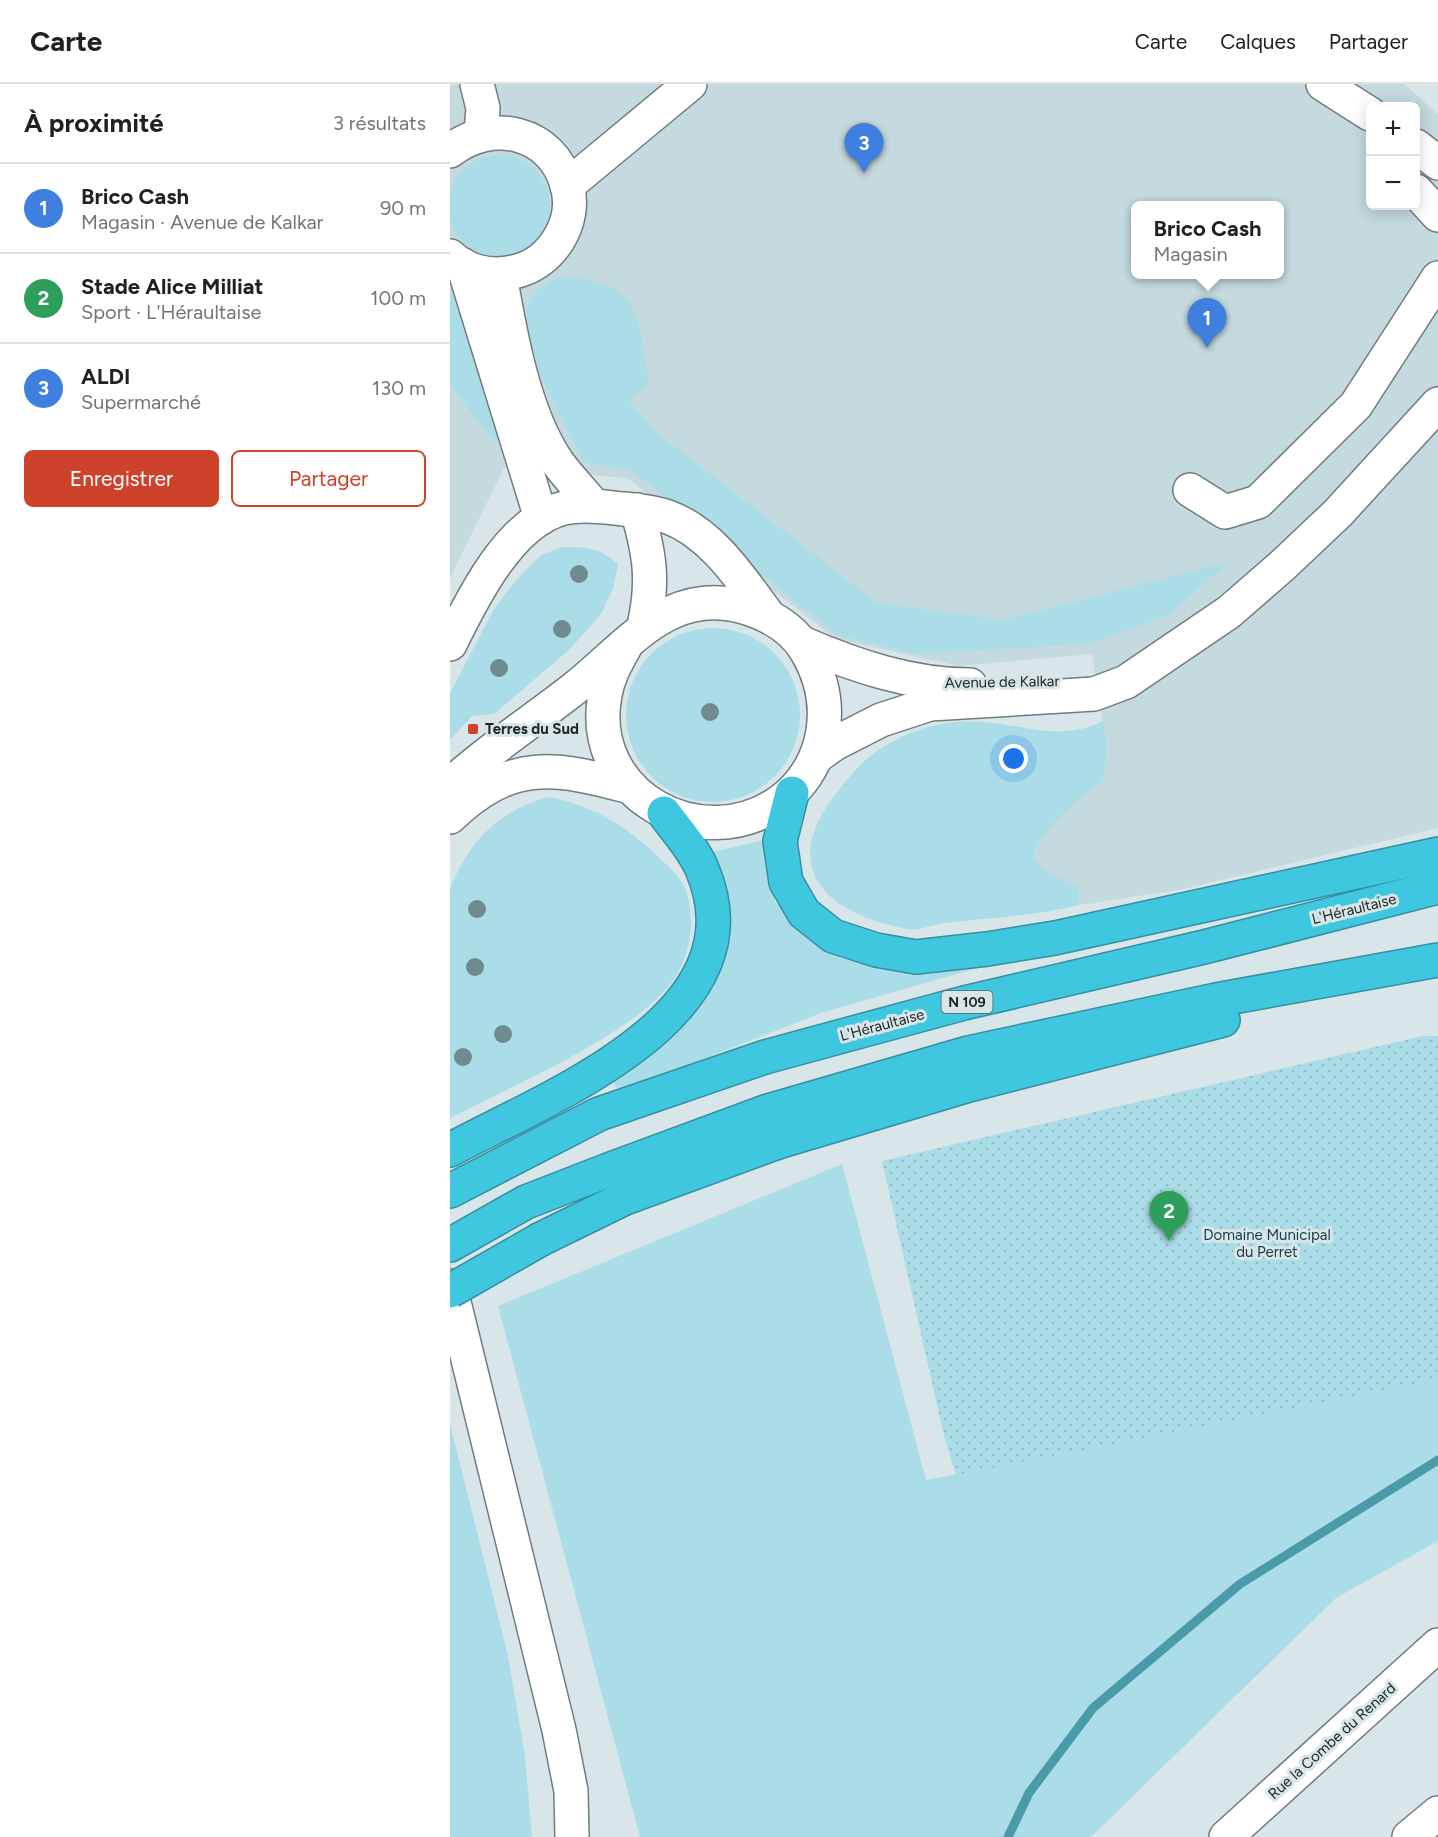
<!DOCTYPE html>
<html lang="fr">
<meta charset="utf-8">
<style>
body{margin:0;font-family:Figtree,sans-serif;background:#f2f2f2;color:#202124}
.controls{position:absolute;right:18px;top:18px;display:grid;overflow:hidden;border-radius:9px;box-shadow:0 3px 15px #0003}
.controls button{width:54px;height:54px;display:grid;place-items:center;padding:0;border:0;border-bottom:2px solid #e0e0e0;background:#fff;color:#202124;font:30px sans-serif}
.you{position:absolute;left:564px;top:675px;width:21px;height:21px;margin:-15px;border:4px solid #fff;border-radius:50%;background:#1a73e8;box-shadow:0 0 0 9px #1a73e833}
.badge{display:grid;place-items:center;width:39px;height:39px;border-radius:50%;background:#ce422c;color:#fff;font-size:20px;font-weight:700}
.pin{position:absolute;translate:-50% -50px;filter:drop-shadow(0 2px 3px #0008)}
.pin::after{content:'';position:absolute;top:32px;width:21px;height:18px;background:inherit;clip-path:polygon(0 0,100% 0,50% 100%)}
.popup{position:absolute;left:681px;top:117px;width:153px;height:78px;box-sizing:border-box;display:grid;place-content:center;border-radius:9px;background:#fff;filter:drop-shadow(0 2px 4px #0005);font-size:20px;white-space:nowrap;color:#757577}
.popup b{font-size:22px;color:#202124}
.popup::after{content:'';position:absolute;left:50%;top:100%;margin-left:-12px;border:12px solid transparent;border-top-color:#fff}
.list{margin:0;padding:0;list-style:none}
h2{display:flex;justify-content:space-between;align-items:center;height:78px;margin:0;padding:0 24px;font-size:26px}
h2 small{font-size:20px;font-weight:400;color:#757577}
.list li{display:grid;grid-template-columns:39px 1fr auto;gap:18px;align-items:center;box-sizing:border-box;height:90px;padding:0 24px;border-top:2px solid #e0e0e0}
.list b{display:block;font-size:22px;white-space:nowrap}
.list p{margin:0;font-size:20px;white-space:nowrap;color:#757577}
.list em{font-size:20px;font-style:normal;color:#757577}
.actions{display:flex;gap:12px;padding:18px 24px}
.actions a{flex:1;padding:14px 0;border:2px solid #ce422c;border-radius:9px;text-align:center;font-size:21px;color:#ce422c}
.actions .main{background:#ce422c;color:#fff}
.map{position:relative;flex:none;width:988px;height:1753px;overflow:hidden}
header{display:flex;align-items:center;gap:36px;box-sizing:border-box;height:84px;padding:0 30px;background:#fff;border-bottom:2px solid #e0e0e0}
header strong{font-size:28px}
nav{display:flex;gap:33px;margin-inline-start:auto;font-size:21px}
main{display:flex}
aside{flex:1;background:#fff}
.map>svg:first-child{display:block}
</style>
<header>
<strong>Carte</strong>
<nav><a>Carte</a><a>Calques</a><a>Partager</a></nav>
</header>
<main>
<aside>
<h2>À proximité<small>3 résultats</small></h2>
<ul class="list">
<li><span class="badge" style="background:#3f7fe0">1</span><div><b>Brico Cash</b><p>Magasin · Avenue de Kalkar</p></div><em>90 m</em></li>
<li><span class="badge" style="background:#2e9e5b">2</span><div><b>Stade Alice Milliat</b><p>Sport · L'Héraultaise</p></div><em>100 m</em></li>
<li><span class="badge" style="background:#3f7fe0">3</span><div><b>ALDI</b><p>Supermarché</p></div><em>130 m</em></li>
</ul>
<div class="actions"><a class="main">Enregistrer</a><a>Partager</a></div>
</aside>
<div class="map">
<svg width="988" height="1753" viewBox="0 0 988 1753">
<defs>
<pattern id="park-dots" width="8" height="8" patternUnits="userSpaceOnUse" patternTransform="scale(1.5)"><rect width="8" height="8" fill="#abdde8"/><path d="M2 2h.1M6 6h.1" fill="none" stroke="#93bec7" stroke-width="1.8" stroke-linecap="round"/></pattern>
</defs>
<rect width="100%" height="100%" fill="#d8e6e9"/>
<path fill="#c4dadf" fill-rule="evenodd" d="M0 0H954L988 30V744L729 806 629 821V804L592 785 583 773 591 754 609 731 653 697 657 667 642 570 509 582 386 555 177 394 54 384 0 494ZM920 22H966V122H920ZM685 122H829V190H685Z"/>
<g fill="#abdde8">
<circle cx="49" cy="122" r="51"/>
<path d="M108 193C189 194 189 230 199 300L179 317 210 351 427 519 553 536 778 478 721 530 639 560 466 570 387 551 182 387 134 378C117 345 58 246 82 212 87 205 100 198 108 193Z"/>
<path d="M0 210 5 214 56 354 44 359 0 300Z"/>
<path d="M112 463C138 463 148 463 168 480L163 505 151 530 121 564 44 630 22 632 0 656V609L45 523 68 494 91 471Z"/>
<circle cx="263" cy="631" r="87"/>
<path d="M653 637 657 667 653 697C624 719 597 738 583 773L592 785 629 804V821C584 832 539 834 494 839 482 841 469 847 458 845 376 830 326 784 388 707 400 691 415 674 433 663 464 644 496 635 533 638 574 641 612 658 653 637Z"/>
<path d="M99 713C149 723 180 745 216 780 235 798 239 808 241 835 242 855 235 879 224 895 187 949 60 1003 0 1034V805C19 757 49 726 99 713Z"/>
<path d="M319 755 314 772 325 818 390 874 446 885 558 875 371 929 169 1008 162 995C170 991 179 987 186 981 207 964 268 896 274 871 283 839 278 797 262 768Z"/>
<path d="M392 1080 476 1396 988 1296V1457L886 1514 641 1753H190L48 1222Z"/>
<path d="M0 1340 58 1572 75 1672 82 1753H0Z"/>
</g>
<path fill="url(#park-dots)" d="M973 952H988V1296L506 1391 494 1352 432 1077Z"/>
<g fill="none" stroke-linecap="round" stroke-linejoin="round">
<path stroke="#4a9aaa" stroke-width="9" d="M558 1753 579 1709 643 1624 790 1500 988 1376"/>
<defs>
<g id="minor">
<path d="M27 0 33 24 31 49"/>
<path d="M873 0 920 30"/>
<path d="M966 62 988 79"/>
<path d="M0 67C41 34 102 47 117 101 128 138 101 181 63 188 41 193 17 188 0 172"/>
<path d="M117 102 240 0"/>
<path d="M966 107 988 131"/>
<path d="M13 181 91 434"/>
<path d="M50 191C60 249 74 330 108 379 119 394 133 408 144 422"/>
<path d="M740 406 775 428 808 418 906 321 988 194"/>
<path d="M187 426C200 471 204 497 194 542"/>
<path d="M352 559C405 582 462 601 520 601"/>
<path d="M0 560C22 515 60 437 114 424 130 420 148 422 164 424 182 426 201 427 218 433 262 449 291 495 318 531"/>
<path d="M366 673 384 660 431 636 480 620 644 610 676 598 779 528 833 481 888 429 988 320"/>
<path d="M0 701C39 665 83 637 125 604 180 560 223 497 303 526 325 534 345 547 357 568 374 597 379 628 370 661 363 684 350 703 331 717 251 774 136 711 155 611 158 592 167 577 176 561"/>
<path d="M0 733C62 674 104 683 181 703"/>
<path d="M0 1202 109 1646 121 1707 122 1753"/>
<path d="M776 1753 988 1561"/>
<path d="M959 1753 988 1729"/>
</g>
<g id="highway">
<path d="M342 709 330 757 336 798 354 829 383 852 426 866 466 873 537 865 605 854 988 770"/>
<path d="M0 1066C97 1013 315 932 252 785 244 765 226 746 214 729"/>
<path d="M0 1107 149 1030 315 973 514 919 754 863 988 803"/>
<path d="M91 1155 175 1114 328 1058 519 1001 773 936"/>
<path d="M0 1161 76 1118 161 1085 318 1027 518 969 766 916 988 876"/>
</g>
</defs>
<use href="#minor" stroke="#707c7f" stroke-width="36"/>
<use href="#highway" stroke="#358f9f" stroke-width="36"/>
<use href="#minor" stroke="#fff" stroke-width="33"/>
<use href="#highway" stroke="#3fc7df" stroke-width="33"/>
<defs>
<path id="highway-bridge" d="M0 1207 91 1155"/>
</defs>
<use href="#highway-bridge" stroke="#358f9f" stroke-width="36" stroke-linecap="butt"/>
<use href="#highway-bridge" stroke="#3fc7df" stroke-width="33"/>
</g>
<g fill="#708b90">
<circle cx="129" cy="490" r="9"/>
<circle cx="112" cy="545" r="9"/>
<circle cx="49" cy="584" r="9"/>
<circle cx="260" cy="628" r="9"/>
<circle cx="27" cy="825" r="9"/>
<circle cx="25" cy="883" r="9"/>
<circle cx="53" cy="950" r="9"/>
<circle cx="13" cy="973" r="9"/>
</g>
<rect fill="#ce422c" stroke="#d8e6e9" stroke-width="2" x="17" y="639" width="12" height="12" rx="3"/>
<g text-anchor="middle" stroke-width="6" stroke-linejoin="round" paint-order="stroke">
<rect fill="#d8e6e9" stroke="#596062" stroke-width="1.5" x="491.5" y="907" width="51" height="22" rx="4.5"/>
<g font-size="14" font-weight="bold" fill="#222728">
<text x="517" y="923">N 109</text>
</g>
<g font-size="15" fill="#222728" stroke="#d8e6e9">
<text transform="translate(552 598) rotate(-1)" y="5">Avenue de Kalkar</text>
<text transform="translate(904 825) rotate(-14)" y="5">L'Héraultaise</text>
<text transform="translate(432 941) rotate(-15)" y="5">L'Héraultaise</text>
<text transform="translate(882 1657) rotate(-42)" y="5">Rue la Combe du Renard</text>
</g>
<g font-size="15" font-weight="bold" fill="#222728" stroke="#d8e6e9" text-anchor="start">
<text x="35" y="650">Terres du Sud</text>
</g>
<g font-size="15" fill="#1a4047" stroke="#d8e6e9">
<text x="817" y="1156">Domaine Municipal<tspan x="817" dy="17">du Perret</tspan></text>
</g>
</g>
</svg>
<div class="controls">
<button>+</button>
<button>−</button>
</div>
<div class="you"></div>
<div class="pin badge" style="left:757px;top:264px;background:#3f7fe0">1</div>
<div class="popup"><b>Brico Cash</b>Magasin</div>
<div class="pin badge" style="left:719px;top:1157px;background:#2e9e5b">2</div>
<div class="pin badge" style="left:414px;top:89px;background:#3f7fe0">3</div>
</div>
</main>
